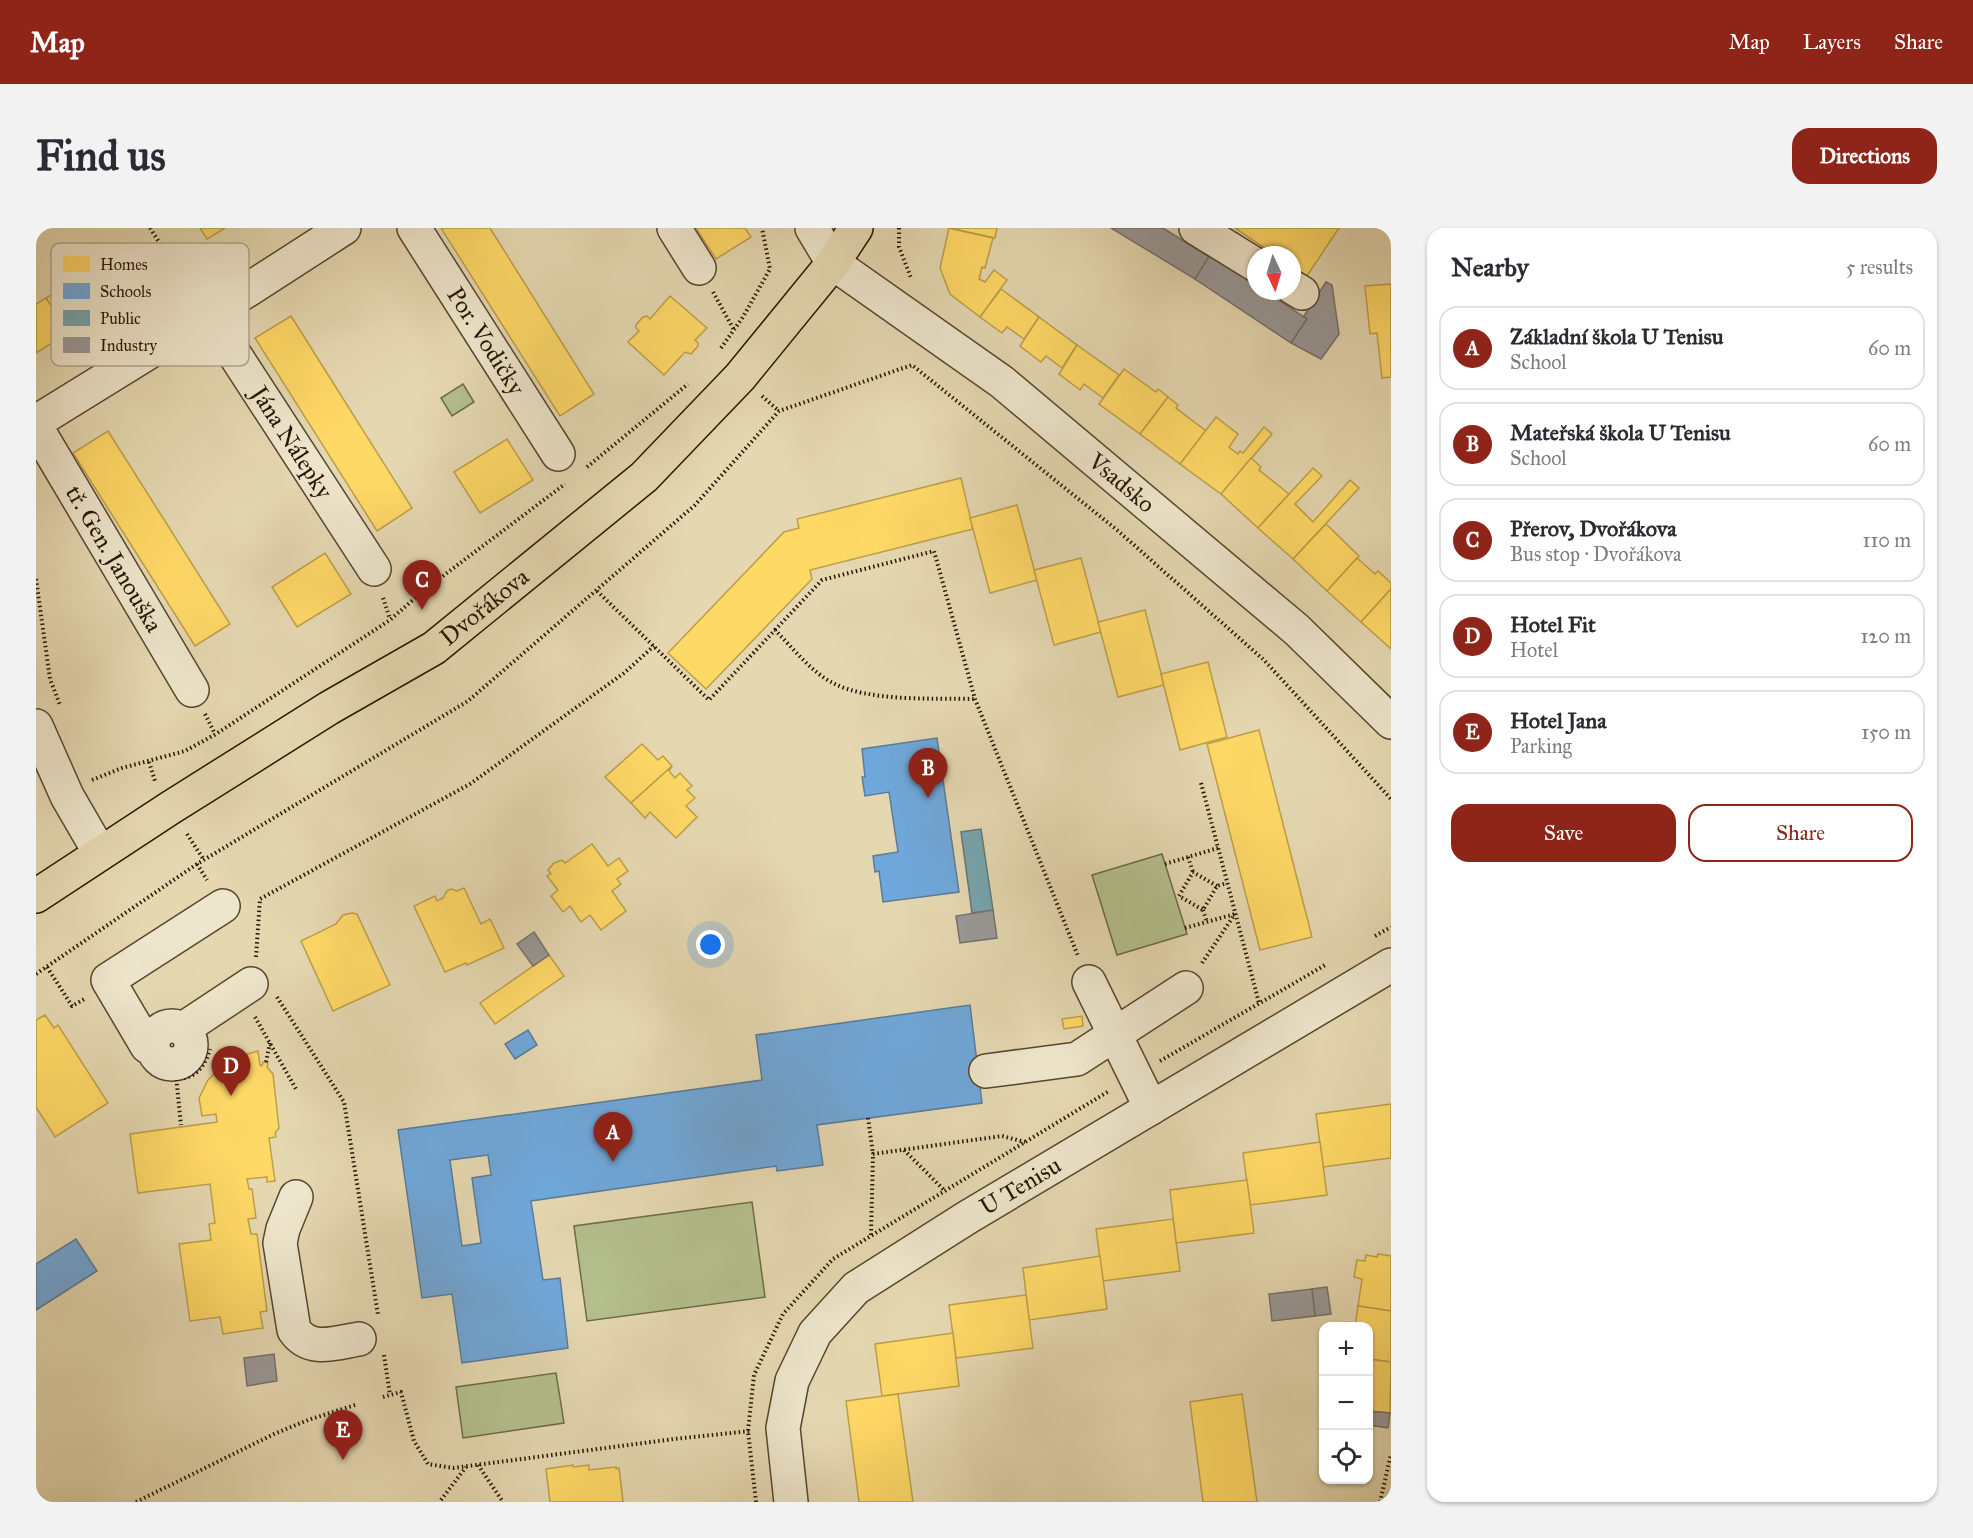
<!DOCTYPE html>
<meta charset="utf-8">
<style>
body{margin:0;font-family:"IM FELL Great Primer",serif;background:#f2f2f3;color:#2b2b33}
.controls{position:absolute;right:18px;bottom:18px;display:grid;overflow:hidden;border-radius:12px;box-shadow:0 2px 4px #0004}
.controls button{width:54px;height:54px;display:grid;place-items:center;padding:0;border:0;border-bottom:2px solid #e1e1e2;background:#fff;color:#2b2b33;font:30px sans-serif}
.compass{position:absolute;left:1211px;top:18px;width:54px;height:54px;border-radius:50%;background:#fff;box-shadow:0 2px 4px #0004;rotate:176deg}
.you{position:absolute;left:675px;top:717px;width:21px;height:21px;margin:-15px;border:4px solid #fff;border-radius:50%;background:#1a73e8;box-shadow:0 0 0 9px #1a73e833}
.badge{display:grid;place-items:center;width:39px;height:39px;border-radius:50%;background:#8f2418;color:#fff;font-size:20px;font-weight:700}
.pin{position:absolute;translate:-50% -50px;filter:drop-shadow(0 2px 3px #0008)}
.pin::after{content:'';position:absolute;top:32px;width:21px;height:18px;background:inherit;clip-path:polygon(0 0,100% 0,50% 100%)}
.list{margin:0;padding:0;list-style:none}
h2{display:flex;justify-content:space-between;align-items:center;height:78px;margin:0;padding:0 24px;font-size:26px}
h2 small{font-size:20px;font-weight:400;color:#7c7c81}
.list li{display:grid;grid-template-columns:39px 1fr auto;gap:18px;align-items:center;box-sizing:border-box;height:84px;margin:0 12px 12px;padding:0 12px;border:2px solid #e1e1e2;border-radius:18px}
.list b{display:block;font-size:22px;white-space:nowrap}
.list p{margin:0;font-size:20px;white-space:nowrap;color:#7c7c81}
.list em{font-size:20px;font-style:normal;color:#7c7c81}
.actions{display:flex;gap:12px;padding:18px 24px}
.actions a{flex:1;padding:14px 0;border:2px solid #8f2418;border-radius:18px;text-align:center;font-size:21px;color:#8f2418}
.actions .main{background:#8f2418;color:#fff}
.icon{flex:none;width:33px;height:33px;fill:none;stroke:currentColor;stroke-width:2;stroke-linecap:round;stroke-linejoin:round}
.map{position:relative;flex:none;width:1355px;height:1274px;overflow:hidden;border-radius:18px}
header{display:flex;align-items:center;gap:36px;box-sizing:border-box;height:84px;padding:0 30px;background:#8f2418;color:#fff}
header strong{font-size:28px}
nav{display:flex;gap:33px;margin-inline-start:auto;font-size:21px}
.intro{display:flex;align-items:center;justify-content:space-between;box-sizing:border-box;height:144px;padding:0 36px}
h1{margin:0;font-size:42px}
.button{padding:15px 27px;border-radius:18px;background:#8f2418;color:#fff;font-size:21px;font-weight:700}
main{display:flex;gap:36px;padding:0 36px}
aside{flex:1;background:#fff;border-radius:18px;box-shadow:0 2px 4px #0004}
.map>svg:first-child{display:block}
</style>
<header>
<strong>Map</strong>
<nav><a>Map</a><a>Layers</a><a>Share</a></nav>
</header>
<div class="intro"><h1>Find us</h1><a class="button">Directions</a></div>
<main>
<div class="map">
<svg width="1355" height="1274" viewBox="0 0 1355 1274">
<rect width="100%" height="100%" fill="#e5d8b1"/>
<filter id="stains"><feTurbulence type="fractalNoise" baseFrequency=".00333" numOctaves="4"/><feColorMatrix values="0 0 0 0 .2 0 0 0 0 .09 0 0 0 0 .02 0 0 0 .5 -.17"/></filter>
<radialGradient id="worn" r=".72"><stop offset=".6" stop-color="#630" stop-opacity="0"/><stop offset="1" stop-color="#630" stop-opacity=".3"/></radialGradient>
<g fill="#b4bf8d" stroke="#6d6a48" stroke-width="1.5">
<path d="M427 156 438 174 416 188 405 170Z"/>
<path d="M1126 626 1151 706 1081 727 1056 647Z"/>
<path d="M716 974 729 1069 551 1093 538 998Z"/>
<path d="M520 1145 528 1195 427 1210 420 1159Z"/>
</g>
<g fill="#ffd966" stroke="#be9e49" stroke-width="1.5">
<path d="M164 0H189L171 11Z"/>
<path d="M405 0H454L558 166 524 188Z"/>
<path d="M660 0H709L715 9 680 31Z"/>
<path d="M913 0 957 10 949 40 946 39 943 51 949 54 958 42 971 52 944 89 914 66 904 40Z"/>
<path d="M914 0H961L959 10Z"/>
<path d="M1199 0H1303L1271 48 1256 38V27H1239Z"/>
<path d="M75 29 97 64 32 105 10 70Z"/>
<path d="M1355 56V149L1346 150 1341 105 1334 106 1329 58Z"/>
<path d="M965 61 1003 89 988 111 971 99 966 105 944 89Z"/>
<path d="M634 68 671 100 659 112 662 115V118L655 126 649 124 628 147 592 114 603 103 600 100V97L607 89 611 88 614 91Z"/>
<path d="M10 70 32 105 0 125V76Z"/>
<path d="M255 88 376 280 341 303 219 110Z"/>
<path d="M1003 89 1041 117 1026 140 1010 128 1005 134 984 118Z"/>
<path d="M1041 117 1083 147 1067 170 1048 156 1044 162 1023 146Z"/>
<path d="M1088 141 1120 164 1122 161 1132 169 1104 206 1063 176Z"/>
<path d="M1132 169 1142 177 1140 180 1170 203 1144 236 1104 206Z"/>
<path d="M1180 189 1202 206 1193 219 1202 226 1204 223 1207 225 1228 199 1236 206 1185 266 1144 236Z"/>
<path d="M72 203 194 396 159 418 37 225Z"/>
<path d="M471 211 497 252 444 285 418 244Z"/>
<path d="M1215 230 1225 239 1223 242 1253 266 1222 300 1185 266Z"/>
<path d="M1277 240 1286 248 1259 276 1277 294 1314 252 1323 260 1257 331 1222 300Z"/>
<path d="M925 250 937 301 774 342 776 351 670 461 632 425 748 304 763 300 761 291Z"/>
<path d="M981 277 1001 352 954 365 934 290Z"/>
<path d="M1290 296 1323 328 1291 363 1257 331Z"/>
<path d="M289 325 315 366 261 399 236 359Z"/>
<path d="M1045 330 1065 404 1018 417 998 342Z"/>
<path d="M1321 330 1339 346 1342 343 1355 355V361L1325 394 1291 363Z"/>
<path d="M1355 361V421L1325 394Z"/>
<path d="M1109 382 1128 457 1082 469 1062 394Z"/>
<path d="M1172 434 1191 509 1144 522 1125 446Z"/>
<path d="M1223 502 1276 709 1224 722 1171 516Z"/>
<path d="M606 516 622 532 627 528 636 538 595 575 569 549Z"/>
<path d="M636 538 633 543 639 550 644 545 656 558 651 562 659 570 650 578 661 589 640 610 614 584 609 590 595 575Z"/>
<path d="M556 616 572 638 583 630 592 643 581 651 585 656 576 663 590 683 565 702 554 687 545 694 534 678 527 684 515 668 522 662 511 648 515 646 512 642 518 635 526 632 529 635Z"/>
<path d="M428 660 445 696 454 691 468 720 431 737 430 735 409 744 378 678 399 668 401 673 407 670 411 663 415 661 421 663Z"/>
<path d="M316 685 321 686 354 757 297 783 265 713 300 696 307 687Z"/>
<path d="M513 727 528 748 459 796 444 775Z"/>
<path d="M9 787 18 800 22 797 72 875 19 909 0 879V792Z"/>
<path d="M1046 788 1047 798 1028 801 1026 791Z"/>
<path d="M222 823 224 837 226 838 227 834 232 835 231 839 237 846 243 900 239 905 240 909 233 910 239 953 231 954V949L211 951 213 961H216L220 990 212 991 215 1006H221L231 1083 224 1084 227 1100 187 1106 184 1089 154 1093 143 1016 175 1012 173 996 179 995 174 956 102 965 94 906 181 894 180 886 166 888 163 870 172 852 186 838 208 827Z"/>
<path d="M1355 876V930L1287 939 1280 886Z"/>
<path d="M1284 914 1291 967 1214 977 1207 925Z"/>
<path d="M1211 952 1218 1005 1140 1015 1134 962Z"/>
<path d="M1137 991 1144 1043 1067 1053 1060 1001Z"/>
<path d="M1342 1026 1355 1028V1083L1322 1078 1326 1051 1318 1049 1321 1032 1329 1033 1330 1027 1341 1029Z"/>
<path d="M1064 1028 1071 1081 993 1092 987 1040Z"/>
<path d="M990 1067 997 1120 920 1130 913 1077Z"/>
<path d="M1322 1078 1355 1083V1134L1332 1131V1098H1319Z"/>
<path d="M917 1105 923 1158 846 1168 839 1116Z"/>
<path d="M1332 1131 1355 1134 1354 1185 1332 1183Z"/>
<path d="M862 1166 877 1274H823L810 1173Z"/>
<path d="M1206 1166 1221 1274H1167L1154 1174Z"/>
<path d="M537 1237V1239L553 1237V1242L580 1239V1241L583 1240 587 1274H514L510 1241Z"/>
</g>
<g fill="#6fa8dc" stroke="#597c9b" stroke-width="1.5" fill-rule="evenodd">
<path d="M901 510 923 664 847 674 843 643 839 644 837 628 862 624 853 564 829 568 826 549H829L826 521Z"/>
<path d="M934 777 946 875 781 897 787 937 741 943 740 938 495 973 507 1052 524 1050 532 1120 426 1135 416 1066 386 1070 362 902 726 852 720 807ZM452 927 455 947 436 950 445 1015 426 1018 414 932Z"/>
<path d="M492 802 501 817 479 831 469 816Z"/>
<path d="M40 1011 61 1043 0 1082V1036Z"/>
</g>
<path fill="#76a5af" stroke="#5e7a7c" stroke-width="1.5" d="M945 601 957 682 936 685 925 604Z"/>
<g fill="#999" stroke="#76716c" stroke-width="1.5">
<path d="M1075 0H1127L1173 29 1159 51Z"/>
<path d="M1174 27 1220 57V63H1229L1271 91 1255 115 1159 51Z"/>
<path d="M1290 54 1296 57 1303 106 1285 131 1255 115 1271 91 1268 88Z"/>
<path d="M957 682 961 710 924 715 920 688Z"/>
<path d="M498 704 513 727 497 738 481 716Z"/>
<path d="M1291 1059 1295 1086 1279 1088 1276 1061Z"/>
<path d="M1276 1061 1279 1088 1236 1093 1233 1066Z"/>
<path d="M238 1126 241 1153 211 1158 208 1130Z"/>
<path d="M1332 1183 1354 1185 1352 1200 1332 1197Z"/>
</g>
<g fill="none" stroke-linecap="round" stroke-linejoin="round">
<defs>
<g id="minor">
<path id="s1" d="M378 0 522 226"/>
<path d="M638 0 663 40"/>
<path id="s2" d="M776 0 797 35 966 154 1261 402 1355 494"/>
<path d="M1160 0 1220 37"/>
<path d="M1256 59 1266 65"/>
<path id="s3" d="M173 87 338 341"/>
<path d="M0 194 173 87 308 0"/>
<path id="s4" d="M0 199 156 462"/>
<path d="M0 498 31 568 64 625"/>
<path d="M1053 754 1115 880"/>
<circle cx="136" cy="817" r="19"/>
<path d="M147 801 215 756"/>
<path d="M116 818H111L72 752 187 678"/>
<path d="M950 843 1041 831 1150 760"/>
<path d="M260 969 247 1001 244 1015 258 1102C274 1125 299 1115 323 1111"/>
<path id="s5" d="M755 1274 747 1200 756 1153 779 1105 820 1060 932 989 1355 737"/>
</g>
<g id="major">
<path id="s6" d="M0 668 134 580 293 480 398 420 608 249 704 149 797 35 820 0"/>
</g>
</defs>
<use href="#minor" stroke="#56462f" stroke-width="36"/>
<use href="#major" stroke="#261504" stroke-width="36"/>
<g stroke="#261504" stroke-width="4" stroke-dasharray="1.5 3" stroke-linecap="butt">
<path d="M114 0 153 61"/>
<path d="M863 0V19L875 50"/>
<path d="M677 64 698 102"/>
<path d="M685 120 707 89 734 41 726 0"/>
<path d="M726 168 743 183"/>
<path d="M551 239 652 156"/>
<path d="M0 351 14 451 24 477"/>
<path d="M561 363 673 472 739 402C757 420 775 444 797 455 833 474 898 470 939 471"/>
<path d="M347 370 354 391"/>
<path d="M739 402 786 352 898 323 939 471 1042 728"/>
<path d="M169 486 179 506"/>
<path d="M113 534 119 553"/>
<path d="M56 552 86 540 149 523 180 506 354 392 387 363 529 256"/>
<path d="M1165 555 1223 775"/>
<path d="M151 606 168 632"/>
<path d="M1152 629 1157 644"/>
<path d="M161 636 171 652"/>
<path d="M1129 636 1182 620"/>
<path d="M1181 658 1157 644 1143 668 1167 682 1181 658 1191 655"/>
<path d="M1167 682 1171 694"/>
<path d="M1149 700 1199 686"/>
<path d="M1339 708 1355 699"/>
<path d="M220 729 224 671 434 556 588 445 618 418"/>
<path d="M1166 735 1199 686"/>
<path d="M11 739 36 778 50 770"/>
<path d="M0 746 161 636 432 473 659 277 743 183 876 137 1081 302 1228 432 1355 571"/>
<path d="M241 769 308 874 342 1087"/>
<path d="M219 789 260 861"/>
<path d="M1124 833 1291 736"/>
<path d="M230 834 234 815"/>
<path d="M139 838 145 897"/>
<path d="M126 846C151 857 167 846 174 821"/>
<path d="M832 890 837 926"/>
<path d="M868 922 909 963"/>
<path d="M835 1007 837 926 966 908 989 914"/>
<path d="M348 1127 354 1167"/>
<path d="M347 1169 365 1164 378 1213 392 1236 417 1240 638 1211 714 1203"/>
<path d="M442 1237 467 1274"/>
<path d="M405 1272 430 1239"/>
<path d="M100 1274 238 1206 272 1192 319 1177"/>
<path d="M720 1274 712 1203 718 1147 747 1086 797 1031 1073 863"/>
<path d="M1344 1274 1355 1226"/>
</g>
<use href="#minor" stroke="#eee6cc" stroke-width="33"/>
<use href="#major" stroke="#e5d8b1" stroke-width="33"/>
</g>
<g text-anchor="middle" stroke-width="6" stroke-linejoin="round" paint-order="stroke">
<g font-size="24" fill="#261504" stroke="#eee6cc">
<text dy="8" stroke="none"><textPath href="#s1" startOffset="134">Por. Vodičky</textPath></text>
<text dy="8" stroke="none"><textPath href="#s3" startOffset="152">Jána Nálepky</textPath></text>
<text dy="8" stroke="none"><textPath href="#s2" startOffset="404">Vsadsko</textPath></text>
<text dy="8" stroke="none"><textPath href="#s4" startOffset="153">tř. Gen. Janouška</textPath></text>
<text dy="8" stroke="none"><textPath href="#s6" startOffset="534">Dvořákova</textPath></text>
<text dy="8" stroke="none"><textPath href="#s5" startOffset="430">U Tenisu</textPath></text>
</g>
</g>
<rect x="15" y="15" width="198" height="123" rx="9" fill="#eee6cc" stroke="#b2a790" stroke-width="1.5"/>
<rect x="27" y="28" width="27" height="16" fill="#ffd966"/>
<rect x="27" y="55" width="27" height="16" fill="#6fa8dc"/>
<rect x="27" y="82" width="27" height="16" fill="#76a5af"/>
<rect x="27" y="109" width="27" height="16" fill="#999"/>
<g font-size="16" fill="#261504">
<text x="64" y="42">Homes</text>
<text x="64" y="69">Schools</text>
<text x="64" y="96">Public</text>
<text x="64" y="123">Industry</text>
</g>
<rect width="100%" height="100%" filter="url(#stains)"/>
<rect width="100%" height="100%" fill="url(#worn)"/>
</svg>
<div class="controls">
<button>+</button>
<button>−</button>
<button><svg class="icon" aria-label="locate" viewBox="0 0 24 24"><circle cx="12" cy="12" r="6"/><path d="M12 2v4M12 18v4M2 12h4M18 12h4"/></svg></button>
</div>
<svg class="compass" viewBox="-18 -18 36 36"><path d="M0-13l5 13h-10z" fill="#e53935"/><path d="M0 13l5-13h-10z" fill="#7c7c81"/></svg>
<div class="you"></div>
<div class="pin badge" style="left:577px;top:934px">A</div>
<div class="pin badge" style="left:892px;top:570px">B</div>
<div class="pin badge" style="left:386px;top:382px">C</div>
<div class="pin badge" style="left:195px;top:868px">D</div>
<div class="pin badge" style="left:307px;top:1232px">E</div>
</div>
<aside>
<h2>Nearby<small>5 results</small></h2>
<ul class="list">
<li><span class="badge">A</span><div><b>Základní škola U Tenisu</b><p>School</p></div><em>60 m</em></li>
<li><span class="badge">B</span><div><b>Mateřská škola U Tenisu</b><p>School</p></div><em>60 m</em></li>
<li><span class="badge">C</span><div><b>Přerov, Dvořákova</b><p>Bus stop · Dvořákova</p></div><em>110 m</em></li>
<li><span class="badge">D</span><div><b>Hotel Fit</b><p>Hotel</p></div><em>120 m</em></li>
<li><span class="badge">E</span><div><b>Hotel Jana</b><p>Parking</p></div><em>150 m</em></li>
</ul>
<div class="actions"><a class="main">Save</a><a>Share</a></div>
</aside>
</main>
